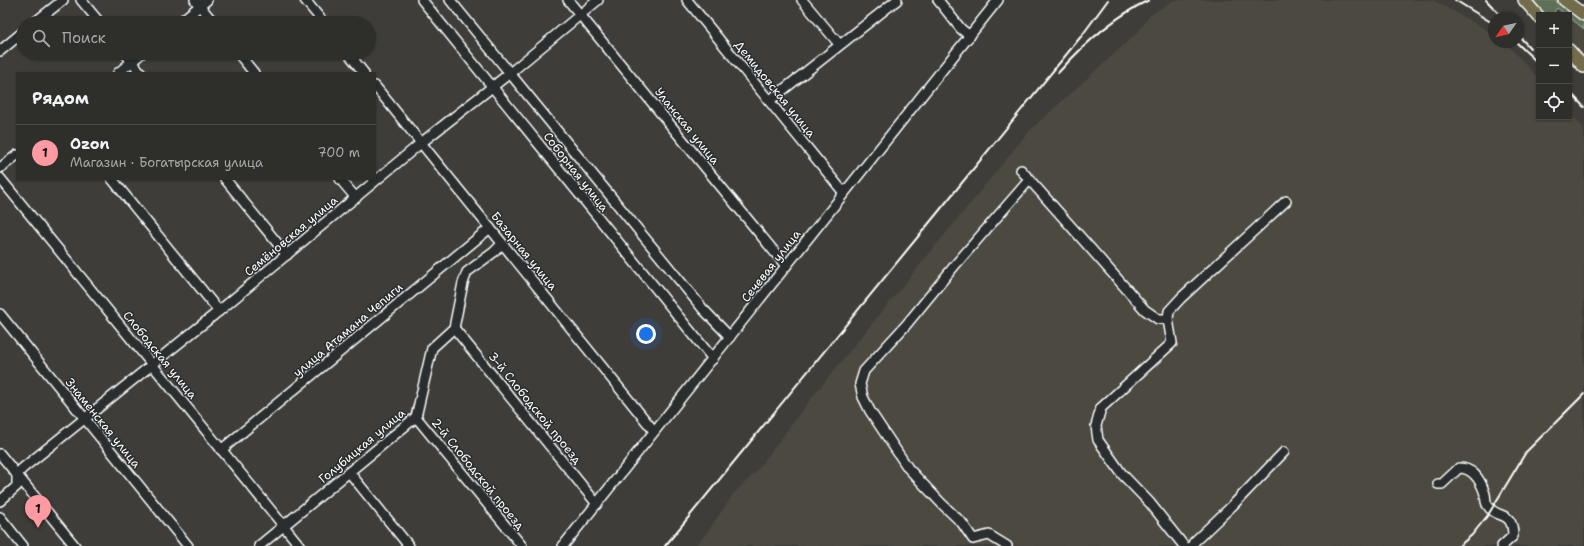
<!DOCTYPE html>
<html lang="ru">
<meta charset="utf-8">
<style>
body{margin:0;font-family:"Shantell Sans",sans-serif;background:#363633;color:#f1f3f6}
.controls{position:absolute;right:12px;top:12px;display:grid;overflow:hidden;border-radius:0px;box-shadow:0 1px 3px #0004}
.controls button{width:36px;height:36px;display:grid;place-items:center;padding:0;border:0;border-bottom:1px solid #494a47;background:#2e2e2b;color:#f1f3f6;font:20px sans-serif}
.compass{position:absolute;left:1488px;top:12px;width:36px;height:36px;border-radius:50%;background:#2e2e2b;box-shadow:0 1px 3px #0004;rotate:236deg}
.you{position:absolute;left:646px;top:334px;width:14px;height:14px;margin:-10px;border:3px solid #fff;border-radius:50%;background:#1a73e8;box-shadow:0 0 0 6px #1a73e833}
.badge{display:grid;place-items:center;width:26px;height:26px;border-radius:50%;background:#ff9aa2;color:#111;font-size:13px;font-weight:700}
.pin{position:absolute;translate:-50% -33px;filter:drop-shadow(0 1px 2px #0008)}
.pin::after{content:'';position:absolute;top:21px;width:14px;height:12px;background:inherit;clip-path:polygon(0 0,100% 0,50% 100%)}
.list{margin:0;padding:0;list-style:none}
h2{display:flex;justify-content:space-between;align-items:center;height:52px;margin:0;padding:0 16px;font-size:17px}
h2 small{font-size:13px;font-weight:400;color:#a7a8a9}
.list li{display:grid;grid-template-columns:26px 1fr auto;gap:12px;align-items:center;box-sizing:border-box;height:56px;padding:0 16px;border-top:1px solid #494a47}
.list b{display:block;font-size:15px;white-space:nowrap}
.list p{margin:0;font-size:13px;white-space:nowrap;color:#a7a8a9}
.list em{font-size:13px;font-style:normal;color:#a7a8a9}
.icon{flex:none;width:22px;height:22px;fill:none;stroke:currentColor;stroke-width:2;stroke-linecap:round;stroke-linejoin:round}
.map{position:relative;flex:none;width:1584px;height:546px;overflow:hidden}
.search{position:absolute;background:#2e2e2b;box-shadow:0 1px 3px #0004;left:16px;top:16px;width:360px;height:44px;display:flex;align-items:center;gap:10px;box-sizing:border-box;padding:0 14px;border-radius:22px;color:#a7a8a9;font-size:15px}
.panel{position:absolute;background:#2e2e2b;box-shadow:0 1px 3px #0004;left:16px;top:72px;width:360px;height:108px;border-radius:0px}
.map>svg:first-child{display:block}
</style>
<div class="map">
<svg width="1584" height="546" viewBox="0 0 1584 546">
<rect width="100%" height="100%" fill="#3e3d39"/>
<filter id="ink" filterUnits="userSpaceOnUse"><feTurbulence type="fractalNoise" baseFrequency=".025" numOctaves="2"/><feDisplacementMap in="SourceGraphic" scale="8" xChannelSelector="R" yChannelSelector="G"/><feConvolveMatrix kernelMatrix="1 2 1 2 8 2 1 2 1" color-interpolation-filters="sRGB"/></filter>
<g filter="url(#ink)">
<g fill="#4c4841">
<path d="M1174 0H1433L1494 34V42H1505L1539 79V117H1569V112L1584 128V546H695L706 534 734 493 755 473 813 396 1030 130 1138 32 1150 15Z"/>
<path d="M1569 18 1584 30V62L1569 46Z"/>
</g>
<path fill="#5f7059" stroke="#afb8ac" d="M1527 0H1555L1584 22V29L1569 17V15H1566L1557 8 1552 15H1540Z"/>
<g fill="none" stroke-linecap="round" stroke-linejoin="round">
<defs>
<g id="minor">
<path d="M81 0 100 23"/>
<path d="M195 0 214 23"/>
<path d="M305 0 324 23"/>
<path d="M422 0 713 359"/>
<path d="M450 0 703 309 730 337"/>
<path d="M568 0 786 266"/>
<path d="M687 0 844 193"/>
<path d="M802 0 839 44"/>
<path d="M938 0 961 29 970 36"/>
<path d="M34 23 63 0"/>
<path d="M179 23 207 0"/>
<path d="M0 51 23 32"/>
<path d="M125 53 141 73"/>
<path d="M238 53 254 73"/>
<path d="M348 53 364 73"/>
<path d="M118 73 142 53"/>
<path d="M375 86 654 431"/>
<path d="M769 101 897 0"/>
<path d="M0 168 17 155"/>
<path d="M1021 170 1145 310 1158 319H1168"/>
<path d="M0 178 300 546"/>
<path d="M112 179 219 311"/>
<path d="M225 179 287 255"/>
<path d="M340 179 356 198"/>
<path d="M0 314 188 546"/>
<path d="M454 328 597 504"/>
<path d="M416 417 522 546"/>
<path d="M221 450 490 228"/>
<path d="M0 454 75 546"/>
<path d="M349 472 409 546"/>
<path d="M17 474 23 468 219 311 421 143 510 73 598 0"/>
<path d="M1438 484H1442L1459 468C1474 468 1481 481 1485 494 1486 498 1485 503 1488 506 1497 520 1513 509 1513 536L1502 546"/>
<path d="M0 501 17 486V474"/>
<path d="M0 517 23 546"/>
<path d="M259 546 416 417 432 348 454 328 463 283 467 272 494 252 502 244"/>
<path d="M563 546 998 0"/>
<path d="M1007 546 989 535 973 539 962 523 942 504 908 468 870 411 863 397 860 384 864 371 906 325 956 264 1030 179"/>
<path d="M1184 546 1150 503 1122 474 1098 440 1096 426 1101 408 1172 343 1168 319 1169 311 1181 298 1286 201"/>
<path d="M1192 546 1194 542 1232 506 1284 452"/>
</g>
<g id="major">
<path d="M1524 0 1539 17"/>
<path d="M1564 0 1584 15"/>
<path d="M1569 50 1584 67"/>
</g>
</defs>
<use href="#minor" stroke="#fff" stroke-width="12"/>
<use href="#major" stroke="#fff" stroke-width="14"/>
<use href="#minor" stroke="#2a2d2e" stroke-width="9"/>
<use href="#major" stroke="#726c4b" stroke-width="11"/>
<g stroke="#fff" stroke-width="2">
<path d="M1455 0 1494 24"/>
<path d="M1486 0 1503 18"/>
<path d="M1518 35 1530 48"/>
<path d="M1516 42 1539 64"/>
<path d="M1058 73C1084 44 1113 17 1149 0"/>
<path d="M1569 91 1584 107"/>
<path d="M665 546 939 211 1083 34 1108 0"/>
<path d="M1459 546 1472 535 1488 515 1526 452 1584 394"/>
</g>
</g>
</g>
<g text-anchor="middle" stroke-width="3" stroke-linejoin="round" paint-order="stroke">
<g font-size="12" fill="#fff" stroke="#2a2d2e">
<text transform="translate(775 89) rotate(51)" y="4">Демидовская улица</text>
<text transform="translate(687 126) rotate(51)" y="4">Уланская улица</text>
<text transform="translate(576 172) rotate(52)" y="4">Соборная улица</text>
<text transform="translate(291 236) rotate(-40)" y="4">Семёновская улица</text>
<text transform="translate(524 251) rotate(51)" y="4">Базарная улица</text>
<text transform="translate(771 266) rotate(-52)" y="4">Сечевая улица</text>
<text transform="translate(348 330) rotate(-40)" y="4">улица Атамана Чепиги</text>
<text transform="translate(160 355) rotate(51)" y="4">Слободская улица</text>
<text transform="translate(535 408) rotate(51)" y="4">3-й Слободской проезд</text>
<text transform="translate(103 423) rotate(51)" y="4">Знаменская улица</text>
<text transform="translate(362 446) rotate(-40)" y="4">Голубицкая улица</text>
<text transform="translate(478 474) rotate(51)" y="4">2-й Слободской проезд</text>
</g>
</g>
</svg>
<div class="controls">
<button>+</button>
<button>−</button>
<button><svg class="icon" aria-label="locate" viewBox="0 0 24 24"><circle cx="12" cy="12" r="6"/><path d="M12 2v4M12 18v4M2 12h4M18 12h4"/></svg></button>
</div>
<svg class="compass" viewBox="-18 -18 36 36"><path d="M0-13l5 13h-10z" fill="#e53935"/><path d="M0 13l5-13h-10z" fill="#a7a8a9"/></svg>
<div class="you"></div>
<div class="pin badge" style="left:38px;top:528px">1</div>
<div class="search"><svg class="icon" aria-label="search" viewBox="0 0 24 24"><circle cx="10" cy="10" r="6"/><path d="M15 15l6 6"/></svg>Поиск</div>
<section class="panel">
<h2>Рядом<small></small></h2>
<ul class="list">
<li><span class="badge">1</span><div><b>Ozon</b><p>Магазин · Богатырская улица</p></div><em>700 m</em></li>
</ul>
</section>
</div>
